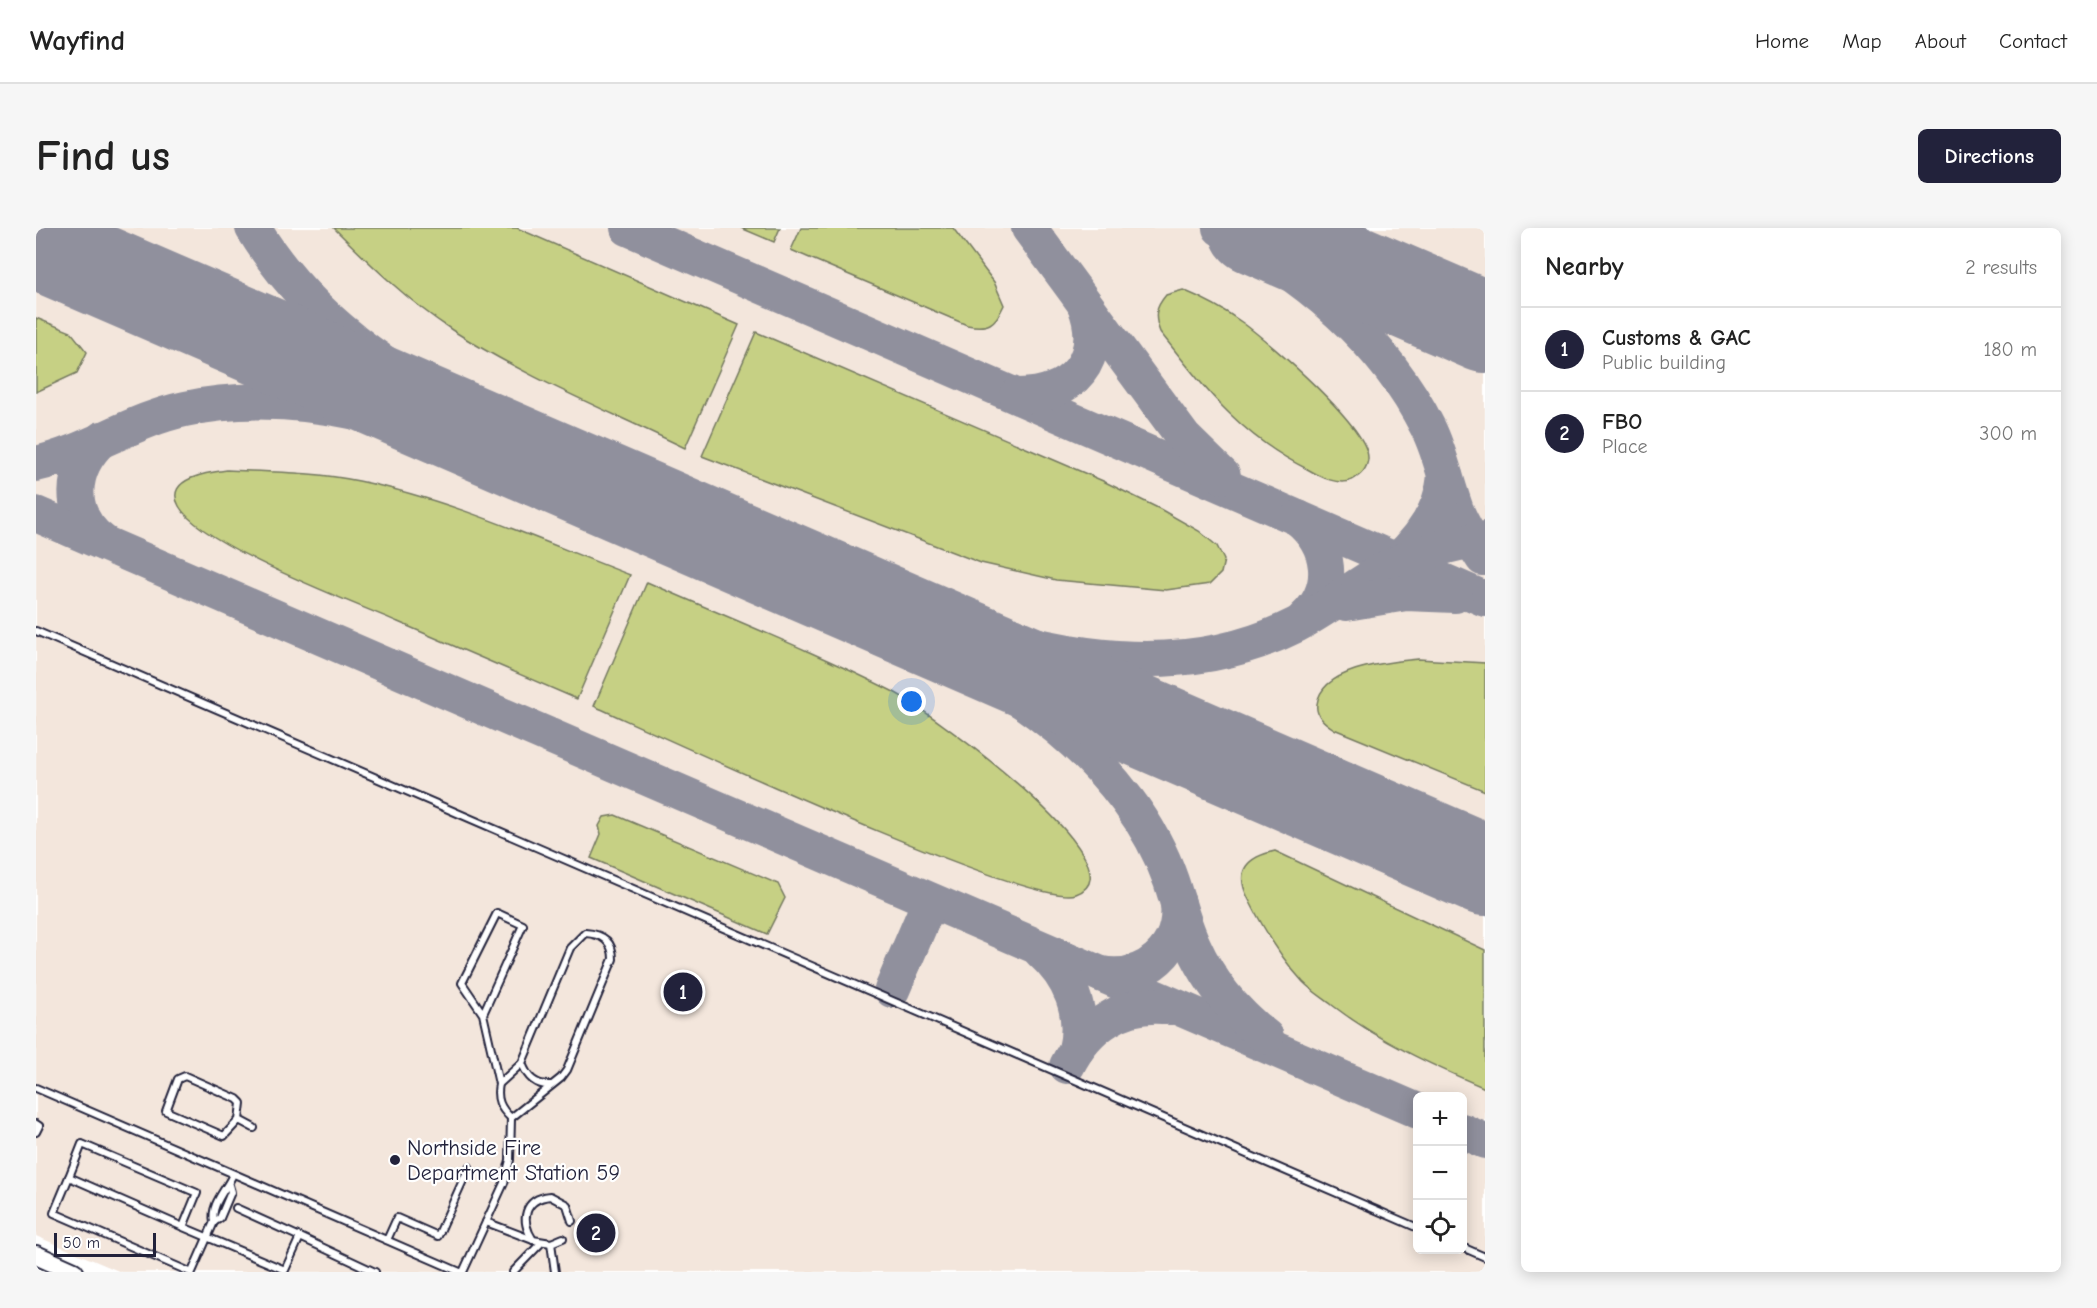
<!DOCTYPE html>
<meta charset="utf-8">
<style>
body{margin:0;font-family:"Comic Neue",sans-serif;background:#f6f6f6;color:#222}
.controls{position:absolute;right:18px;bottom:18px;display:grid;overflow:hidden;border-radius:9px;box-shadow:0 3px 15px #0003}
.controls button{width:54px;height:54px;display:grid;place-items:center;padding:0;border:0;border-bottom:2px solid #e0e0e0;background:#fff;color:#222;font:30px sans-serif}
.scale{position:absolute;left:18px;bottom:15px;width:102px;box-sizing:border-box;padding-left:6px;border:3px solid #22223b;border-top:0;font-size:16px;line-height:21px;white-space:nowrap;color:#22223b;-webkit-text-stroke:4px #fff;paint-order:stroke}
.you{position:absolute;left:876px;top:474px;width:21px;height:21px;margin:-15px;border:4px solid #fff;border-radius:50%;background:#1a73e8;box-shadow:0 0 0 9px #1a73e833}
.badge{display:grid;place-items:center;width:39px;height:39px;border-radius:50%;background:#22223b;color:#fff;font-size:20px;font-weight:700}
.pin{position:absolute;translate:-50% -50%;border:3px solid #fff;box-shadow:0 2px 6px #0006}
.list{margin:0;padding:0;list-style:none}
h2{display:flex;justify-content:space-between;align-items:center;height:78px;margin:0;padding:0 24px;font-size:26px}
h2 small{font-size:20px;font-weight:400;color:#767676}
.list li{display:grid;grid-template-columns:39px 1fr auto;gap:18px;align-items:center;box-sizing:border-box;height:84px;padding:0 24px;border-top:2px solid #e0e0e0}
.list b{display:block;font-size:22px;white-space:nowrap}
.list p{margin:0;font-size:20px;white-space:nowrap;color:#767676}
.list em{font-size:20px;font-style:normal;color:#767676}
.icon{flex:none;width:33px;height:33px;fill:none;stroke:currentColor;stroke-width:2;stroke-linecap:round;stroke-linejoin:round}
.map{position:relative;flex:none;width:1449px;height:1044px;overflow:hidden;border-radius:9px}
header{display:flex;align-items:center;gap:36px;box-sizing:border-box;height:84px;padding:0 30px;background:#fff;border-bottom:2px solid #e0e0e0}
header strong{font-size:28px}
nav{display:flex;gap:33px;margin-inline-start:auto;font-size:21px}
.intro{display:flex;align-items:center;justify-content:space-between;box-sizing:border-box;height:144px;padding:0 36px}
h1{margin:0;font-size:42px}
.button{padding:15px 27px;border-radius:9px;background:#22223b;color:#fff;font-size:21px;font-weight:700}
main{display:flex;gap:36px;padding:0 36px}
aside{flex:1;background:#fff;border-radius:9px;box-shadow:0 3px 15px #0003}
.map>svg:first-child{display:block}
</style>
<header>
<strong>Wayfind</strong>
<nav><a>Home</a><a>Map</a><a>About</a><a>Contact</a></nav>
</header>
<div class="intro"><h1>Find us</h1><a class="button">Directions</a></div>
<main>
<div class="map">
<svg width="1449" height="1044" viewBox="0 0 1449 1044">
<rect width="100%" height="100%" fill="#fff"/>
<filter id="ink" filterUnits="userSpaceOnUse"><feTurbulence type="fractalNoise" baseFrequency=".0167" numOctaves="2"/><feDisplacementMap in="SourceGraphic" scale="12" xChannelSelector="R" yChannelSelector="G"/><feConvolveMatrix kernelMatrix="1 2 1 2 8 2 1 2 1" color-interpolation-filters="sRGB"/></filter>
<g filter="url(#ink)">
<path fill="#f3e6dc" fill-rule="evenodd" d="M0 0H1449V1044H85L0 1008ZM1382 868H1426V1022H1382Z"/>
<g fill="#c6d084" stroke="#747960" stroke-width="1.5">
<path d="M298 0H481L703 97 649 220C571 182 489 149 416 102 372 73 335 37 298 0Z"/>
<path d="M705 0H744L738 14Z"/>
<path d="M765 0H917L958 54 968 77C959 97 952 101 931 97L755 22Z"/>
<path d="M1147 62C1169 71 1189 82 1207 95 1234 115 1334 200 1332 231 1331 241 1324 248 1316 252 1302 258 1285 249 1273 242 1205 209 1170 162 1124 104 1118 88 1119 80 1130 67Z"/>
<path d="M0 90 35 104 51 124 41 145 0 164Z"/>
<path d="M720 104 1067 253 1124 281 1163 303 1181 318 1188 332 1185 345 1174 356 1130 362 1020 352 945 335 666 228Z"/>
<path d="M191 242C235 244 280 244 323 253 416 272 505 313 594 347L541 471C481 445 421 419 362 394 316 374 164 317 143 278 127 250 175 244 191 242Z"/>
<path d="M611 354C693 390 777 423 856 463 884 477 1113 639 1040 666 998 682 623 507 558 478Z"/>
<path d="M1382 431 1449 435V563L1298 501C1289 495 1279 488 1281 476 1286 439 1354 434 1382 431Z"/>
<path d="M579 587 742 656 749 670 731 706 555 630 565 606 563 598 568 589Z"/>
<path d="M1239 623 1449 722V860C1395 837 1343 813 1296 777 1287 770 1276 763 1267 754 1245 730 1227 700 1212 670 1198 642 1212 629 1239 623Z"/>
</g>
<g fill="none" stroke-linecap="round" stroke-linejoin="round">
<g stroke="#90909d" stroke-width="36">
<path d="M217 0C282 108 382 159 489 217"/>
<path d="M592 0 1449 371"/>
<path d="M993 0 1148 210 1187 248"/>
<path d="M1184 0C1270 49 1347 110 1392 200 1405 226 1410 255 1420 282 1427 299 1437 315 1447 330"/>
<path d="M1423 87 1449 95"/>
<path d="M981 168C1036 169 1070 131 1049 77"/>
<path d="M66 211C33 241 30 288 68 315"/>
<path d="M0 236C52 224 97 192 149 181 290 150 443 220 574 263"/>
<path d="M0 286 1382 883"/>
<path d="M1262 290C1295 317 1301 360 1269 390"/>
<path d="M678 308C731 335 784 361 837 388 932 436 1027 485 1092 573 1110 597 1125 624 1135 653 1142 674 1147 696 1157 717 1173 753 1199 785 1230 809"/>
<path d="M1360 334C1385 311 1406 283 1409 248"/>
<path d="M842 368C976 417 1124 466 1260 397 1293 380 1321 356 1353 339 1384 324 1416 315 1449 311"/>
<path d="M1310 375 1370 365 1419 367"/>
<path d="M1338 594 1449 649"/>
<path d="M1005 723C1034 749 1049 784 1040 822"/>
<path d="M1065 746C1109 754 1147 721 1142 675"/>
<path d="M856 762 894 673"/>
<path d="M1031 838C1051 798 1088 772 1134 779"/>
<path d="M1426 903 1449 913"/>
</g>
<g stroke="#90909d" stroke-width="92">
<path d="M1219 0 1449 99"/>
<path d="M0 15 1449 642"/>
</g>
<defs>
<g id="lane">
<path d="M0 403 1382 1000"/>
<path d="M549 705C566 706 577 713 577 731L531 842 525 850 475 890C464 880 460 871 463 856L486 835 534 720Z"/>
<path d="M447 786 426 755 461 685 487 697 447 786 463 856"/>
<path d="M486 835C491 849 499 858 515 857"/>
<path d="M0 860 424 1044"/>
<path d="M203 892 188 908 130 883 142 851 149 848 201 871 205 875 203 892 218 900"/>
<path d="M0 896 3 898 0 904"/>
<path d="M33 949 18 985 154 1044"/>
<path d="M200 980 264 1009"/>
<path d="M178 994 184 990 195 964 193 957"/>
<path d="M450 994 497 1012"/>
<path d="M147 999 33 949 46 916 161 965 147 999 249 1042 264 1009 339 1044"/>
<path d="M527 1010 515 1015 497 1012C484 992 488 971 514 968L531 977 536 993"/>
<path d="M351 1012 361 990 402 1008 433 939"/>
<path d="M515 1015 519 1044"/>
<path d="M1426 1019 1449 1029"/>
<path d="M156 1044 178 994C174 976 191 961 197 946"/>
<path d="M427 1044 468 955 474 932 475 890"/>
<path d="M477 1044 505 1015"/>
</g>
<path id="primary" d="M0 1027 38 1044"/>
</defs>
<use href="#lane" stroke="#22223b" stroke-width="10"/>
<use href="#primary" stroke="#22223b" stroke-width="22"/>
<use href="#lane" stroke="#fff" stroke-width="6"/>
<use href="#primary" stroke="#fff" stroke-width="18"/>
</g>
</g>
<circle fill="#22223b" stroke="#fff" stroke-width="2" cx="359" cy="932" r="6"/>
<g text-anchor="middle" stroke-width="4.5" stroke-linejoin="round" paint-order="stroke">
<g font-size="22" fill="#22223b" stroke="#fff" text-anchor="start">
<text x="371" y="927">Northside Fire<tspan x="371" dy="25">Department Station 59</tspan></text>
</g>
</g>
</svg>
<div class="controls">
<button>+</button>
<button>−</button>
<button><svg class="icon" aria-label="locate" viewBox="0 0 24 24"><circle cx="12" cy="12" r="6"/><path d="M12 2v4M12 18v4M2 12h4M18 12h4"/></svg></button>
</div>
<div class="scale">50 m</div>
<div class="you"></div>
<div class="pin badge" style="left:647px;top:764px">1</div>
<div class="pin badge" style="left:560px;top:1005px">2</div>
</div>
<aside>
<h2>Nearby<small>2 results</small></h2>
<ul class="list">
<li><span class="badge">1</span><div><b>Customs &amp; GAC</b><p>Public building</p></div><em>180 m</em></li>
<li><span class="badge">2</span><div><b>FBO</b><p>Place</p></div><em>300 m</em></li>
</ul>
</aside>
</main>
